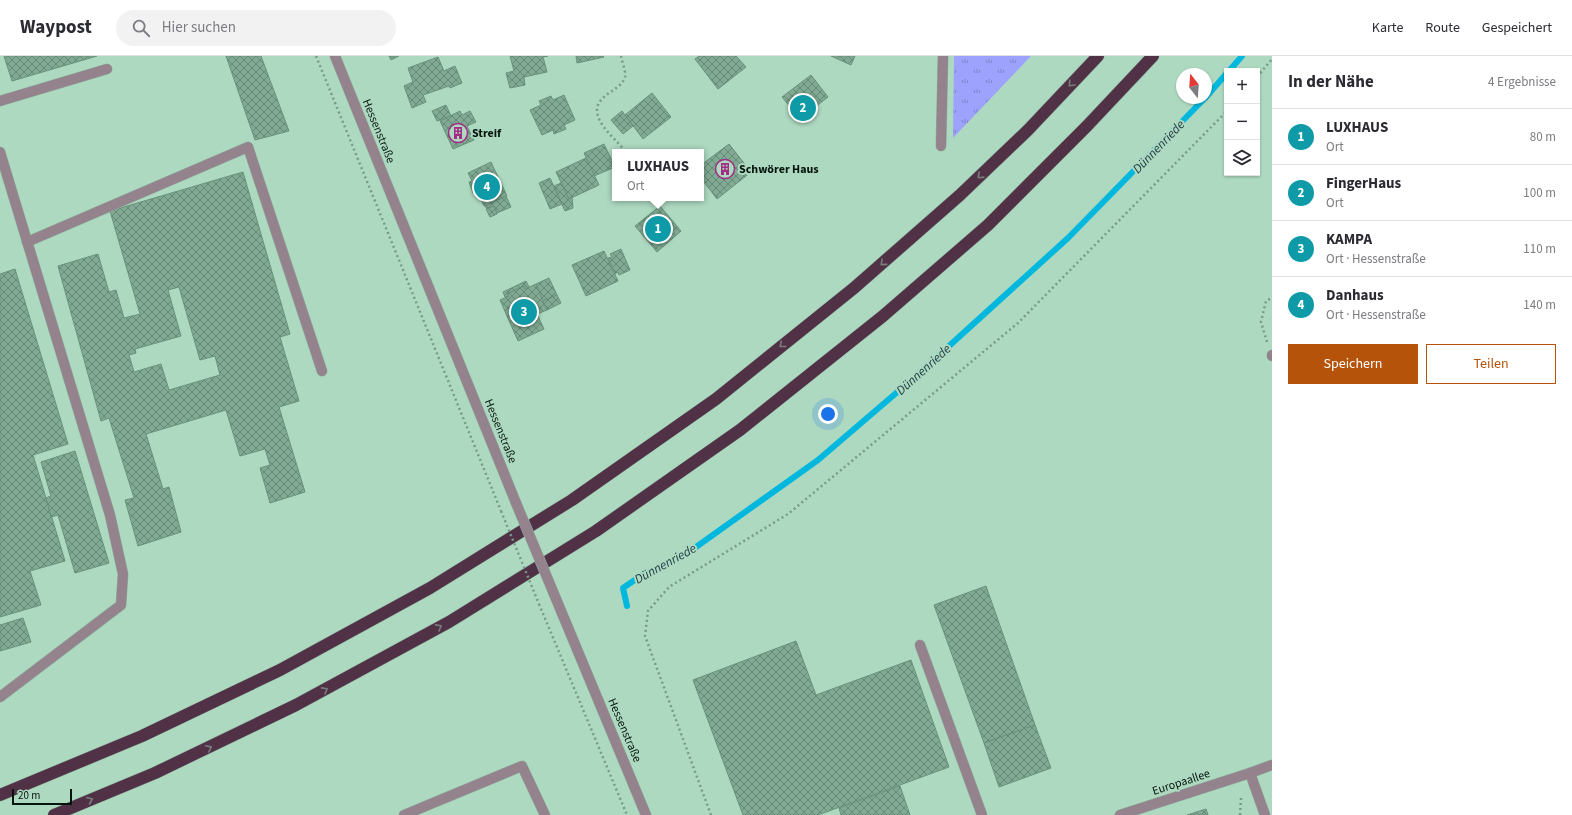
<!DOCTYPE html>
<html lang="de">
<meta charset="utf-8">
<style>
body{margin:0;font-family:"Source Sans 3",sans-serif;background:#f2f2f3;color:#2b2b33}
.controls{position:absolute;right:12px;top:12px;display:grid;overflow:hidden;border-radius:0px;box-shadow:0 1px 3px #0004}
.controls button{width:36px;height:36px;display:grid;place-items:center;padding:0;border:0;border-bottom:1px solid #e1e1e2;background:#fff;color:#2b2b33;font:20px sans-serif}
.compass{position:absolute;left:1176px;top:12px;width:36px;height:36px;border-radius:50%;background:#fff;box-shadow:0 1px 3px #0004;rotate:343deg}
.scale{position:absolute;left:12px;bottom:10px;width:60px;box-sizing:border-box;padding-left:4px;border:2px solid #06160e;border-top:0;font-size:11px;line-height:14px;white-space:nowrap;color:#06160e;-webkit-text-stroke:3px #aed9c1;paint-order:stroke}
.you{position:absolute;left:828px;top:358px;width:14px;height:14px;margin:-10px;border:3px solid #fff;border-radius:50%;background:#1a73e8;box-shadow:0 0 0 6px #1a73e833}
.badge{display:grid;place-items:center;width:26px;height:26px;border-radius:50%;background:#b45309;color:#fff;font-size:13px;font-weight:700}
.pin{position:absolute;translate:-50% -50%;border:2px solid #fff;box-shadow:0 1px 4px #0006}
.popup{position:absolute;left:612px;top:93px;width:92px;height:52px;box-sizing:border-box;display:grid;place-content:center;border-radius:0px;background:#fff;filter:drop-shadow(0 1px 3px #0005);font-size:13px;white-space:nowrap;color:#7c7c81}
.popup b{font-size:15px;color:#2b2b33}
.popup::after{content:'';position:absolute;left:50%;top:100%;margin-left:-8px;border:8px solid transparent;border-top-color:#fff}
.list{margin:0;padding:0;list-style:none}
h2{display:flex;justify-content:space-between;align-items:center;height:52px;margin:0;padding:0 16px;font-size:17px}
h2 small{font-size:13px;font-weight:400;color:#7c7c81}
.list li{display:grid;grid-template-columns:26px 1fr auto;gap:12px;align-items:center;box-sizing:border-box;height:56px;padding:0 16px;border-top:1px solid #e1e1e2}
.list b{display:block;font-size:15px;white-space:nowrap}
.list p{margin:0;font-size:13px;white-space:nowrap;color:#7c7c81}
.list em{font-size:13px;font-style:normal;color:#7c7c81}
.actions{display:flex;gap:8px;padding:12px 16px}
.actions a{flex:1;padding:9px 0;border:1px solid #b45309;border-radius:0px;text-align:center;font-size:14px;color:#b45309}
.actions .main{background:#b45309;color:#fff}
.icon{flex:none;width:22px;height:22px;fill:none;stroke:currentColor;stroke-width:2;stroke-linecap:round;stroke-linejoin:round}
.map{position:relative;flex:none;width:1272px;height:759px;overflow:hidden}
header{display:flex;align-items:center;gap:24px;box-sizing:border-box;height:56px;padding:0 20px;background:#fff;border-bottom:1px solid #e1e1e2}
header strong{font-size:19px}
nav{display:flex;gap:22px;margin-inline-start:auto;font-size:14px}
.search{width:280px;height:36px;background:#f2f2f3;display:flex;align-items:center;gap:10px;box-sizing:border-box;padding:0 14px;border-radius:22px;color:#7c7c81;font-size:15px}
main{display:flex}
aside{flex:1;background:#fff}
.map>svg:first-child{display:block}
</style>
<header>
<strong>Waypost</strong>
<div class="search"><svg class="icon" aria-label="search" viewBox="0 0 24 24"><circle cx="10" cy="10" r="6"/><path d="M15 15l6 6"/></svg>Hier suchen</div>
<nav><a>Karte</a><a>Route</a><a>Gespeichert</a></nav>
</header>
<main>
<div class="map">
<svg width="1272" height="759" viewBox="0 0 1272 759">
<defs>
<pattern id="grass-tufts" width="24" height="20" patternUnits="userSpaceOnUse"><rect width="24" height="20" fill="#9da2fc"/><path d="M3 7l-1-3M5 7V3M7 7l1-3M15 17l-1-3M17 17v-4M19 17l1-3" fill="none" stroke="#7e83ca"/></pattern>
<pattern id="building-cross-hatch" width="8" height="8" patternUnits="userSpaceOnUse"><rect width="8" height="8" fill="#80aa93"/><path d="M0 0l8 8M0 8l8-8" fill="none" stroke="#678976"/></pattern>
</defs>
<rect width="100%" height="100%" fill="#aed9c1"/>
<path fill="url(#grass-tufts)" d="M954 0H1031L953 82Z"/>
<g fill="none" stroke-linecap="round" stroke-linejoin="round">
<g stroke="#00b7de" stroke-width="6">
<path d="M1229 15 1242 0"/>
<path d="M1206 41 1227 17"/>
<path d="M627 550 623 532 642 519 682 501 818 404 916 320 1068 182 1205 42"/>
</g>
</g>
<g fill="url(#building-cross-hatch)" stroke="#68917b" fill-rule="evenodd">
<path d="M4 0H97L12 25Z"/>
<path d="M226 0H261L289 75 255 84Z"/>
<path d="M389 0H399L391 4Z"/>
<path d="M510 0H548L543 1 547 16 524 21 525 29 510 32 506 17 514 15Z"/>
<path d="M576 0H603L604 1 577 7Z"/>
<path d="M699 0H736L746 11 718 33 695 3Z"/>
<path d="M831 0H855L851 9Z"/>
<path d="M438 1 444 15 455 10 462 27 450 32 449 30 423 39 426 46 412 52 404 30 413 26 408 12Z"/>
<path d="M811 19 828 41 800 63 782 41Z"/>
<path d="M652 37 671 61 643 83 625 59Z"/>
<path d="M564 39 575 64 564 69 566 73 554 78 553 74 542 79 530 54 541 49 539 45 551 40 553 44Z"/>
<path d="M446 49 451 60 437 65 432 55Z"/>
<path d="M460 55 462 59 470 55 476 66 467 70 474 84 453 93 440 65Z"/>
<path d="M622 55 633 70 623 78 611 64Z"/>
<path d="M604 88 615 111 594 120 584 97Z"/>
<path d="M729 88 751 116 717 143 701 122V109Z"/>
<path d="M586 102 599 129 569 143 556 116Z"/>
<path d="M491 106 507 140 484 150 477 135 473 137 469 126 472 125 468 117Z"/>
<path d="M243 116 290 278 280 281 299 345 279 351 305 436 270 447 260 412 270 409 265 393 240 400 226 354 146 378 163 433 169 431 181 476 138 490 125 444 134 442 109 362 101 365 58 210 98 198 109 236 116 234 124 262 140 258 110 155ZM179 231 200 304 215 300 220 319 169 334 161 308 134 316 129 299 136 297 135 293 181 280 168 234Z"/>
<path d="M550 122 562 148 550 153 539 127Z"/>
<path d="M561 127 569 143 572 141 573 152 565 155 554 130Z"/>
<path d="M506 140 511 151 497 157 494 150 487 153 485 150Z"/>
<path d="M494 150 497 158 490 161 486 153Z"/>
<path d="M660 150 681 175 657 196 635 170Z"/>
<path d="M621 193 630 214 619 219 618 216 615 218 608 202 612 201 610 198Z"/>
<path d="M604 195 618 225 586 240 572 209Z"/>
<path d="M15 213 68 388 33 399 65 505 30 515 41 549 0 561V218Z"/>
<path d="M549 222 557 239 543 245 536 228Z"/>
<path d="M526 225 529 231 525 233 524 230 507 238 509 240 505 241 503 236Z"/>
<path d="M536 228 547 254 537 258 544 273 518 285 500 244 509 240 507 238 524 230 525 233Z"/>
<path d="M557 239 561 247 547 254 543 245Z"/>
<path d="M75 395 109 507 75 517 58 459 51 461 46 442 51 440 41 406Z"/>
<path d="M986 530 1035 669 984 687 934 549Z"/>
<path d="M23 562 31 586 0 595V569Z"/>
<path d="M796 585 816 639 911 604 949 711 818 759H743L693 624Z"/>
<path d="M1035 669 1051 712 999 731 984 687Z"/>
<path d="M900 730 910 759H841L839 752Z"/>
<path d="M1206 753 1208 759H1187Z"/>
</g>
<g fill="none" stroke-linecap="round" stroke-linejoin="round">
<defs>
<g id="minor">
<path d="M335 0 516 447"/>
<path d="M0 45 107 13"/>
<path d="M941 90 943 0"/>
<path d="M0 96 110 459 123 518 121 549 0 641"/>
<path d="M27 186 248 91 322 315"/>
<path d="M1272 299V300"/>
<path d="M554 538 646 759"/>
<path d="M920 589 982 759"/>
<path d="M404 759 522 710 545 759"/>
<path d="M1120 759 1250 717"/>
<path d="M1265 759 1250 717 1272 709"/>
</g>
<g id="highway">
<path d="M0 739 142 680 280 614 430 532 572 444 716 343 854 232 960 139 1028 74 1098 0"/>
<path d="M54 759 155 717 296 649 449 566 596 475 740 374 883 260 988 169 1087 70 1153 0"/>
</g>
</defs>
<use href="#minor" stroke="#90b6a1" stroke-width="11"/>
<use href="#highway" stroke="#90b6a1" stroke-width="13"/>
<g stroke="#789b88" stroke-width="2.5" stroke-dasharray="2 3" stroke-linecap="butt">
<path d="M316 0 501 455"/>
<path d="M621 0C622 6 626 15 625 21 621 37 587 39 600 65 606 76 618 86 626 96"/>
<path d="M1257 21 1272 3"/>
<path d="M1267 286 1261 266 1266 245 1272 242"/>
<path d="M539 548 627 759"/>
<path d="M711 759 645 580 648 555 669 531 788 458 1018 267 1227 55"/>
<path d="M1240 759 1241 742"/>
</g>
<use href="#minor" stroke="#94838d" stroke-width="10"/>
<use href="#highway" stroke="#503146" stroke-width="12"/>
<defs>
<path id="minor-bridge" d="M516 447 554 538"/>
</defs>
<use href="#minor-bridge" stroke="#90b6a1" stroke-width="11" stroke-linecap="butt"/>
<path stroke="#789b88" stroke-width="2.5" stroke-dasharray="2 3" stroke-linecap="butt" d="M501 455 539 548"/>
<use href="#minor-bridge" stroke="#94838d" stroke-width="10"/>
</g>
<defs><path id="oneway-chevron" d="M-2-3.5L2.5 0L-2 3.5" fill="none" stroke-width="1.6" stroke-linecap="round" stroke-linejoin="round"/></defs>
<g stroke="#7a7d7d">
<use href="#oneway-chevron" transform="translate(1071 28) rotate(133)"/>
<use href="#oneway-chevron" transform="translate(980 120) rotate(136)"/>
<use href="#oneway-chevron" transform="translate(883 207) rotate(139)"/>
<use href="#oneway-chevron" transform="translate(782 289) rotate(141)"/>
<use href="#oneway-chevron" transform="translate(439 571) rotate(-29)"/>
<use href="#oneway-chevron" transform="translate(325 634) rotate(-29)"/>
<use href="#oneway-chevron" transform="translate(209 692) rotate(-26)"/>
<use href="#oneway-chevron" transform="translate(90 744) rotate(-22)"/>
</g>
<defs>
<symbol id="building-ring" viewBox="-11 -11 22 22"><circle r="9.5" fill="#aed9c1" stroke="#a32c84" stroke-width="1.5"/><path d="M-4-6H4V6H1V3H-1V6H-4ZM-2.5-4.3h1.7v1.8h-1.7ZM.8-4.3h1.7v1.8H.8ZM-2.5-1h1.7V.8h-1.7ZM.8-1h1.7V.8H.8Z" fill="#a32c84"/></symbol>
</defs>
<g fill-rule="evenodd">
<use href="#building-ring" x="447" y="66" width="22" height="22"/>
<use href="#building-ring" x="714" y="102" width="22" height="22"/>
</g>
<g text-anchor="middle" stroke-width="4" stroke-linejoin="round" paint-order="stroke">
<g font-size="12" fill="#06160e" stroke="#aed9c1">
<text transform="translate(379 75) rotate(68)" y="4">Hessenstraße</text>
<text transform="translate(501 375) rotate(68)" y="4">Hessenstraße</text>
<text transform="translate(625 674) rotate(67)" y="4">Hessenstraße</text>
<text transform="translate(1181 726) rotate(-18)" y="4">Europaallee</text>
</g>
<g font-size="12" font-weight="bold" fill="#06160e" stroke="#aed9c1" text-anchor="start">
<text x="472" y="81">Streif</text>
<text x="739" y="117">Schwörer Haus</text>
</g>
<g font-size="13" font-style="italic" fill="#1d3a43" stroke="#aed9c1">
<text transform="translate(1158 90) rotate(-46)" y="5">Dünnenriede</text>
<text transform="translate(923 313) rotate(-42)" y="5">Dünnenriede</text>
<text transform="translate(665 507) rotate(-29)" y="5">Dünnenriede</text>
</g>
</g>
</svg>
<div class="controls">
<button>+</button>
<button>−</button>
<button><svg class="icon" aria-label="layers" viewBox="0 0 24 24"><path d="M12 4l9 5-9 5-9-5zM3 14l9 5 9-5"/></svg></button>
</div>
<svg class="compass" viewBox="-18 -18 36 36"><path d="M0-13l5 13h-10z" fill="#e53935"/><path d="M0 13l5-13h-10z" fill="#7c7c81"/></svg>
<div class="scale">20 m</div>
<div class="you"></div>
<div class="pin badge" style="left:658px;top:173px;background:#0f9aa8">1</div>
<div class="popup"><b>LUXHAUS</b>Ort</div>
<div class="pin badge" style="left:803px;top:52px;background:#0f9aa8">2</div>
<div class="pin badge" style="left:524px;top:256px;background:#0f9aa8">3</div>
<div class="pin badge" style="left:487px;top:131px;background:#0f9aa8">4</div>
</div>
<aside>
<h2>In der Nähe<small>4 Ergebnisse</small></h2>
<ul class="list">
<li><span class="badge" style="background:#0f9aa8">1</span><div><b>LUXHAUS</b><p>Ort</p></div><em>80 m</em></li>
<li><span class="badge" style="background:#0f9aa8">2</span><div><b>FingerHaus</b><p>Ort</p></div><em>100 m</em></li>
<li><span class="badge" style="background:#0f9aa8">3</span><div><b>KAMPA</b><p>Ort · Hessenstraße</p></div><em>110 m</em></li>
<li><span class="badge" style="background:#0f9aa8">4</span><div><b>Danhaus</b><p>Ort · Hessenstraße</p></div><em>140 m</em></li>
</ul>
<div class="actions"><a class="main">Speichern</a><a>Teilen</a></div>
</aside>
</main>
